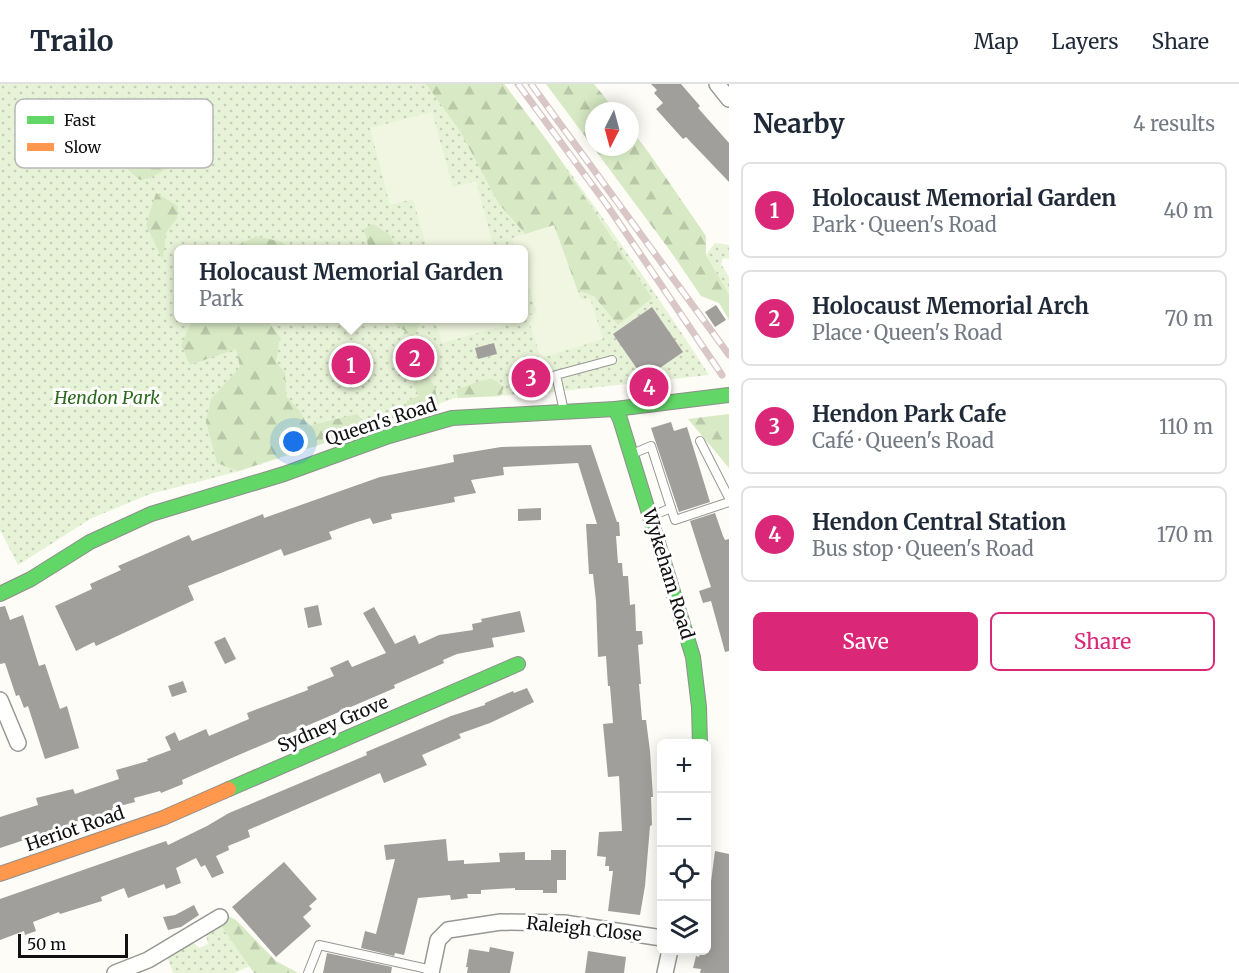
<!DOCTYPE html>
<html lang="en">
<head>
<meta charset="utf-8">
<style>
  body { margin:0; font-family:Merriweather,serif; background:#f2f2f3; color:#1f2937 }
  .controls { position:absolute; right:18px; bottom:18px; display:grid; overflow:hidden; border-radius:9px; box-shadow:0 3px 15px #0003 }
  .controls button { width:54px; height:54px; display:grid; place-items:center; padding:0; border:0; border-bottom:2px solid #e0e1e3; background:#fff; color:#1f2937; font:30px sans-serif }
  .compass { position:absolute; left:585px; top:18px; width:54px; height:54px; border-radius:50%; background:#fff; box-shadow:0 3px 15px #0003; rotate:186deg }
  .scale { position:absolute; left:18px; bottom:15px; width:110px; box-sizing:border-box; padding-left:6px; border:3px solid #111; border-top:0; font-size:16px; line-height:21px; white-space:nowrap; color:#111; -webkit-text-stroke:4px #fff; paint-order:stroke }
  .you { position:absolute; left:294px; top:358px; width:21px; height:21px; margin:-15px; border:4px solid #fff; border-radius:50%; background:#1a73e8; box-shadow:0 0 0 9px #1a73e833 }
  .badge { display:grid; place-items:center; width:39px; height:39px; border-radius:50%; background:#db2777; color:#fff; font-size:20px; font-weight:700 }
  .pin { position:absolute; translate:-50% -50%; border:3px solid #fff; box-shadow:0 2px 6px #0006 }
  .popup { position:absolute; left:174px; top:161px; width:354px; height:78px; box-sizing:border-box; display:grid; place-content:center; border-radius:9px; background:#fff; filter:drop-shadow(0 2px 4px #0005); font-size:20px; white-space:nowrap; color:#747a83 }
  .popup b { font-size:22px; color:#1f2937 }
  .popup::after { content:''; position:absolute; left:50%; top:100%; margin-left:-12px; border:12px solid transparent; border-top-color:#fff }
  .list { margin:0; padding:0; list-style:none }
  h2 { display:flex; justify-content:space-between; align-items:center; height:78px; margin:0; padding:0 24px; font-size:26px }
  h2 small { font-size:20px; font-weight:400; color:#747a83 }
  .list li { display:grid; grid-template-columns:39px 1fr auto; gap:18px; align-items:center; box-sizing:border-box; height:96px; margin:0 12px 12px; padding:0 12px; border:2px solid #e0e1e3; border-radius:9px }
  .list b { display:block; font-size:22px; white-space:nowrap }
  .list p { margin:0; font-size:20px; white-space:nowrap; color:#747a83 }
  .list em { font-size:20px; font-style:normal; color:#747a83 }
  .actions { display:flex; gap:12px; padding:18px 24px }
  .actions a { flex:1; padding:14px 0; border:2px solid #db2777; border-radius:9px; text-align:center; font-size:21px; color:#db2777 }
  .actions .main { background:#db2777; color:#fff }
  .icon { flex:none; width:33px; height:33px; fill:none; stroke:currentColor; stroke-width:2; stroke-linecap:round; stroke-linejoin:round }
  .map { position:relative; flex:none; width:729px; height:889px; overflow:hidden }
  header { display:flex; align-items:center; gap:36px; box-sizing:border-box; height:84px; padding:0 30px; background:#fff; border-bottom:2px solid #e0e1e3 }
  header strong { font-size:28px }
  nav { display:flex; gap:33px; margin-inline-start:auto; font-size:21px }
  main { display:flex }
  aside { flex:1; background:#fff }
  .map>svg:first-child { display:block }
</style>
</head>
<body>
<header>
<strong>Trailo</strong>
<nav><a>Map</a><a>Layers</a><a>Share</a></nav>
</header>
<main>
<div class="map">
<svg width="729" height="889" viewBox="0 0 729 889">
  <defs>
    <pattern id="green-dots" width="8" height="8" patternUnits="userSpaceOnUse" patternTransform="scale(1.5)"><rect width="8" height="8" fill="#e7f3d7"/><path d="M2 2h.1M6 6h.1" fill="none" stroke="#c5cfb8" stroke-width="1.8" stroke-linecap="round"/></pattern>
    <pattern id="forest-firs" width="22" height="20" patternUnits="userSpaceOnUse" patternTransform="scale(1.5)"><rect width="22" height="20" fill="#d8eac5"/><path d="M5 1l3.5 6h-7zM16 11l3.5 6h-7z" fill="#b8c8a8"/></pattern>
  </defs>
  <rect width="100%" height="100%" fill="#fdfcf7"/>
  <g fill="url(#green-dots)" fill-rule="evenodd">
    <path d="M0 0H504C576 94 645 192 709 291L535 310 455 314 377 342 240 387 150 410 92 434 18 481 0 446ZM178 166H524V234H178Z"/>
    <polygon points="715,159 729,161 729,175 723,174 721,180 729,193 729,210 706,171"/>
    <polygon points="218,838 250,882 235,889 173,889 167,872 192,857 199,864 208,860 205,846"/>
  </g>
  <g fill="url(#forest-firs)">
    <polygon points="426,0 504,0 549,59 652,214 618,241 594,212 574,205 499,120 460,47"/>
    <polygon points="546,0 594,0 616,27 594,27 594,63 630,63 630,44 649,69 706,152 706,171 729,210 729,236 719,219 701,212 671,168"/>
    <polygon points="130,13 158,26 173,35 174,60 167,85 150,94 140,96 129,87 115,56 115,16"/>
    <polygon points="156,109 178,122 177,134 166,149 163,176 146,141"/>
    <polygon points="373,140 390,151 396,165 369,165 364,145"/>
    <polygon points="256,152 282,158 289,165 231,165"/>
    <polygon points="193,235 266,235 280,253 276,278 285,289 286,312 300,327 308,342 357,330 368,341 367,345 238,387 217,379 206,337 211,315 240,283 236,265 190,281 181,261"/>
    <polygon points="390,235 420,235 420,240 413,254"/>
    <polygon points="425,286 435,304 439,321 427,328 408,333 403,330 407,317 419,312 413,301 418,292"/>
    <polygon points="493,295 504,303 500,312 458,314 456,306 480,297"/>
    <polygon points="729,330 729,384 688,335"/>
    <polygon points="219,827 236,836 276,877 298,889 254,889 214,832"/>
  </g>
  <g fill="#f0f6e1">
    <polygon points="432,28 453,103 476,97 494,165 427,165 413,115 390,121 370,44"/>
    <polygon points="554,141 581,216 590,214 603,255 541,274 527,232 537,229 524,188 524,166 516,165 512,154"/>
    <polygon points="435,235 513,235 514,239 442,259"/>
  </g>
  <g fill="#a19f9c">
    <polygon points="651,0 681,0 700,22 698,24 729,59 729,98 686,53 683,55 656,25 663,19 654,9 657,6"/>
    <polygon points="716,221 726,236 715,243 705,228"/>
    <polygon points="652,223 683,268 644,295 613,250"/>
    <polygon points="494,259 497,270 478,275 475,264"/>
    <polygon points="545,284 546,303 516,304 516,285"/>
    <polygon points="671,338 674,347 687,343 710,418 679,428 651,344"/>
    <polygon points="591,361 617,438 619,438 620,452 616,452 618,479 622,479 623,492 628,492 630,521 635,520 636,547 642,547 643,560 638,561 641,600 639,600 642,636 646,636 650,667 653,713 651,713 652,741 650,742 645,802 640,831 608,827 613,787 609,787 609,782 605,782 606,773 597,772 599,748 622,747 619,692 608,693 603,640 613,639 610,602 608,602 606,572 598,573 596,517 593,490 589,490 586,440 597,440 578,379 503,383 504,391 471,396 476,409 454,413 455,418 391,430 392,435 373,440 370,434 354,439 329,448 332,455 284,472 281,465 188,502 194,516 96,562 94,558 76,567 55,522 92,505 90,500 121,486 118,482 189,451 192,457 263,430 264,434 380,393 454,378 453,371 501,363"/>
    <polygon points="541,424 541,436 518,437 518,425"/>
    <polygon points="715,429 723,452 725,456 729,455 729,567 725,568 711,517 703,519 699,507 711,503 690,437"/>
    <polygon points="318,521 322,541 308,544 304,524"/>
    <polygon points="5,522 10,536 23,531 39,582 45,580 60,625 67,622 79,664 45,675 28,622 24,624 19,611 16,612 5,579 0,580 0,523"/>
    <polygon points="374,523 395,560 415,551 419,560 439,551 473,546 472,540 482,538 481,535 520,527 525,548 492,554 494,563 457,570 443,576 444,579 394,601 395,604 234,673 182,696 183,700 161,709 160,707 134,714 135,718 112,724 113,727 0,764 0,733 38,721 36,714 73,705 75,710 119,695 116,686 148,677 147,675 171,666 165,653 175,648 179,657 206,645 209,652 249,635 247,629 308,606 307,603 334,592 330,584 348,576 352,583 386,569 363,529"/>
    <polygon points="225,553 236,575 225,580 214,558"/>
    <polygon points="183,597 187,608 172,613 168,602"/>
    <polygon points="527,604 534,618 490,639 459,650 461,654 422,671 427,681 384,699 380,689 248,746 250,753 228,762 229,766 216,772 224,789 212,794 205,781 201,783 196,774 176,784 181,799 166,805 164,800 128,814 124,804 101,813 102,817 60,830 59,828 33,838 36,847 25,851 24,847 0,856 0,815 166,757 168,761 207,742 229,729 367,671 366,668 451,632 485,621 485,619 513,607 514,609"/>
    <polygon points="446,755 448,777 464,776 464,780 500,778 499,769 525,768 525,776 551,776 551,766 566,766 566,796 557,796 557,809 543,809 543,806 515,806 515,804 481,806 481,810 467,810 468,814 451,816 450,811 418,814 404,871 395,869 394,872 361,864 365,847 376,850 395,775 386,776 384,761"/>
    <polygon points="715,767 729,770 729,889 700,889 701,885 693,884 696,872 699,873 701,867 706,867 706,839 709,826 706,826 706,812 709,813"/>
    <polygon points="284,778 317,815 309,822 312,825 303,833 311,842 276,873 232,823"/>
    <polygon points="194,821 199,831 181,843 168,846 163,833 175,831"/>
    <polygon points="490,863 514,868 510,889 467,889 468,883 466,883 469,865 489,868"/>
    <polygon points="588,867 626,873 624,889 585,889"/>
    <polygon points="327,869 392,883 391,889 323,889"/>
  </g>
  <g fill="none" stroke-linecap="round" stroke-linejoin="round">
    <g stroke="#979795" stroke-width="10">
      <g id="lane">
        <polyline points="564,327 556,291 612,276"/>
        <polyline points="700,357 729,414"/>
        <polyline points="632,370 651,362 671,424"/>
        <polyline points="652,432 671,424 675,436 729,418"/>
        <polyline points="308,889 319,861 432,886"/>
      </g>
    </g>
    <g stroke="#979795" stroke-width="18">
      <g id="street">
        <polyline points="717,0 729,15"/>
        <polyline points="0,616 18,659"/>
        <polyline points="115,889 148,876 220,833"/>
        <polyline points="431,889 438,856 448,846 501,838 564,839 662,854"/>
        <polyline points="665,889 670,866"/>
      </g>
    </g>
    <g stroke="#8e8d8b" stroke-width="16">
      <g id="fast">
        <polyline points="615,325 620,335 693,573 699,623 700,660"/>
        <polyline points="0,510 31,495 90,458 151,430 284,390 389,352 452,334 615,325 729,311"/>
        <polyline points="229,705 518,580"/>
      </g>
    </g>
    <g stroke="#8e8d8b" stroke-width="16">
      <polyline id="slow" points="0,790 163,734 229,705"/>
    </g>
    <use href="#lane" stroke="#fffffe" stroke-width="8"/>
    <use href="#street" stroke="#fffffe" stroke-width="15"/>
    <use href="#fast" stroke="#63d668" stroke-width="14"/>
    <use href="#slow" stroke="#ff974d" stroke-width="14"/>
    <g stroke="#d9c6c7" stroke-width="7">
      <g id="rail">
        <polyline points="518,0 607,121 722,291"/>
        <polyline points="531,0 729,271"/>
      </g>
    </g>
    <use href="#rail" stroke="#fff" stroke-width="4.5" stroke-dasharray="14" stroke-linecap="butt"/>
  </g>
  <g text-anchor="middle" stroke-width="6" stroke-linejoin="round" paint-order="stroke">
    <g font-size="18" font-style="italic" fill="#2f6b1f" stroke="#fff">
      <text x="107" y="320">Hendon Park</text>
    </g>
    <g font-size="18" fill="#111" stroke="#fff">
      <text transform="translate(381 338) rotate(-18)" y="6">Queen's Road</text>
      <text transform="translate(668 490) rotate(73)" y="6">Wykeham Road</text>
      <text transform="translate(333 640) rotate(-23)" y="6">Sydney Grove</text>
      <text transform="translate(75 745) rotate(-19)" y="6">Heriot Road</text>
      <text transform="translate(584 845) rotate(6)" y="6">Raleigh Close</text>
    </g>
  </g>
  <rect x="15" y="15" width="198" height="69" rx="9" fill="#fff" stroke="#b8b8b8" stroke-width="1.5"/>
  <rect x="27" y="32" width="27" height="8" fill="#63d668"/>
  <rect x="27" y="59" width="27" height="8" fill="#ff974d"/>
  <g font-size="16" fill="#111">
    <text x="64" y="42">Fast</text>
    <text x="64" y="69">Slow</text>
  </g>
</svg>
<div class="controls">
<button>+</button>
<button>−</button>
<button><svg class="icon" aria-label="locate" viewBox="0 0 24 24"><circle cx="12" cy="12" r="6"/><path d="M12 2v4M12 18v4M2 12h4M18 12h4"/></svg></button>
<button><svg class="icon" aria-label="layers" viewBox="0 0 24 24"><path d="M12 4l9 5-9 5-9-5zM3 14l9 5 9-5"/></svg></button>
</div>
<svg class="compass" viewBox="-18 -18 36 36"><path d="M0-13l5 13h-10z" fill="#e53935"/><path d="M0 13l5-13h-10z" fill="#747a83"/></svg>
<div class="scale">50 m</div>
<div class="you"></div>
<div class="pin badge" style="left:351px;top:281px">1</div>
<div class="popup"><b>Holocaust Memorial Garden</b>Park</div>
<div class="pin badge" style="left:415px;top:274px">2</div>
<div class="pin badge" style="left:531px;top:294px">3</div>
<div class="pin badge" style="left:649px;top:303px">4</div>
</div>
<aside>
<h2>Nearby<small>4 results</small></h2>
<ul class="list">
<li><span class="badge">1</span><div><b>Holocaust Memorial Garden</b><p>Park · Queen's Road</p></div><em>40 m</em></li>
<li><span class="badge">2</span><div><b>Holocaust Memorial Arch</b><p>Place · Queen's Road</p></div><em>70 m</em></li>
<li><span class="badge">3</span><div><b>Hendon Park Cafe</b><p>Café · Queen's Road</p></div><em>110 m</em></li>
<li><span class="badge">4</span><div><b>Hendon Central Station</b><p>Bus stop · Queen's Road</p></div><em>170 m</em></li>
</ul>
<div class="actions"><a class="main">Save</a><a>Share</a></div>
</aside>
</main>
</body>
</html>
